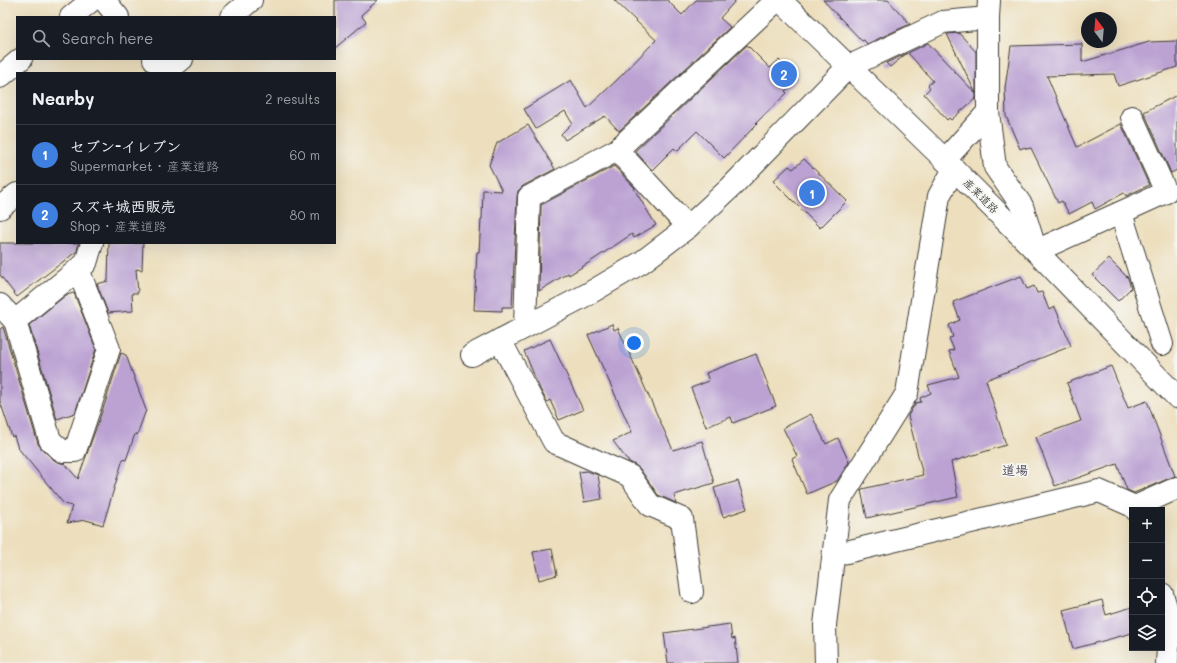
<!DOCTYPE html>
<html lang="en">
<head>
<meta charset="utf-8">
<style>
  body { margin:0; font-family:Mali,"Klee One",sans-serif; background:#242831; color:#f1f3f6 }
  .controls { position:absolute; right:12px; bottom:12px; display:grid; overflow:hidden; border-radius:0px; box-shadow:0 4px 16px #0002 }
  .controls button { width:36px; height:36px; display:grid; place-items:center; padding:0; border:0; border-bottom:1px solid #363941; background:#171b24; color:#f1f3f6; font:20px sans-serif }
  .compass { position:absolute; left:1081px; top:12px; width:36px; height:36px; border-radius:50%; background:#171b24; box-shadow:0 4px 16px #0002; rotate:344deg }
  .you { position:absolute; left:634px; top:343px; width:14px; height:14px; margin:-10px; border:3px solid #fff; border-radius:50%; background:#1a73e8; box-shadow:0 0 0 6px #1a73e833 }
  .badge { display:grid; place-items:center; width:26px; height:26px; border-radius:50%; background:#0b8043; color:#fff; font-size:13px; font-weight:700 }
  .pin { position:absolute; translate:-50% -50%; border:2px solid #fff; box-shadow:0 1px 4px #0006 }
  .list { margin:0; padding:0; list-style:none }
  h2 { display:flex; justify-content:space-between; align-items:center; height:52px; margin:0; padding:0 16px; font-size:17px }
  h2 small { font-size:13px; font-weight:400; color:#9ea1a6 }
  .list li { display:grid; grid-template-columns:26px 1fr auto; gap:12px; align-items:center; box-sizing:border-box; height:60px; padding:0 16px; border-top:1px solid #363941 }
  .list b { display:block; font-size:15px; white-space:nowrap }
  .list p { margin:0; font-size:13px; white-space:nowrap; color:#9ea1a6 }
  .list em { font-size:13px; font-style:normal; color:#9ea1a6 }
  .icon { flex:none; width:22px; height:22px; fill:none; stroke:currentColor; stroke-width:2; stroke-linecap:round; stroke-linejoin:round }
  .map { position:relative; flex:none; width:1177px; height:663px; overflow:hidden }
  .search { position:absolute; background:#171b24; box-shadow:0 4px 16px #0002; left:16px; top:16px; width:320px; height:44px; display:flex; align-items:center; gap:10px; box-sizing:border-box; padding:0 14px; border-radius:0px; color:#9ea1a6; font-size:15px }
  .panel { position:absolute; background:#171b24; box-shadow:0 4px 16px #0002; left:16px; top:72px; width:320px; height:172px; border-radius:0px }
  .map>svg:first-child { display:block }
</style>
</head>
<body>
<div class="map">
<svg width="1177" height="663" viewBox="0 0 1177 663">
  <rect width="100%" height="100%" fill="#f6f6f2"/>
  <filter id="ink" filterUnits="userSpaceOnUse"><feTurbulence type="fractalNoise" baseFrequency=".025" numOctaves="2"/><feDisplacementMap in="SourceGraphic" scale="8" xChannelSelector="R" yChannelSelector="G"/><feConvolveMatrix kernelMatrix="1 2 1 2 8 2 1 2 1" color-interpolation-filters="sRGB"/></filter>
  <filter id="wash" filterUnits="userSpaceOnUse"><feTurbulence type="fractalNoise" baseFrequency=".012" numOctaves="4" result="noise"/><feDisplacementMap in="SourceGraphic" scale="16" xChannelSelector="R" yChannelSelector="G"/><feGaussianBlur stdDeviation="0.9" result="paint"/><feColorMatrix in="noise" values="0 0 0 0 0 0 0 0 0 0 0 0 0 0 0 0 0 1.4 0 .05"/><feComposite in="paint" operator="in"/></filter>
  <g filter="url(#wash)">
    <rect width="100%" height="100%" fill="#eddfbd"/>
    <g id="blocks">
      <g fill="#bba2d3">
        <polygon points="335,0 378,0 361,15 366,22 335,48"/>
        <polygon points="614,0 667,0 682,15 696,0 736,0 720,18 730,27 619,131 605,116 565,140 561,134 572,123 565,111 536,129 524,109 571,80 587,108 618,79 656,40"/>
        <polygon points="823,0 888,0 910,24 867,44 864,40 862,41"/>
        <polygon points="959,33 976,52 976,94 947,34"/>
        <polygon points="1177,41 1177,67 1118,86 1114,74 1047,76 1077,147 1121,124 1149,185 1126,196 1124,193 1095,209 1092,202 1069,214 1062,201 1058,203 1031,148 1026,149 1025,147 1020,149 1006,116 1005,88 1011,46 1082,44 1082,62 1149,42"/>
        <polygon points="928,43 976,94 976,98 951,120 949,118 947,120 924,94 930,88 928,85 933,81 908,53"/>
        <polygon points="747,45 770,68 779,60 798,79 785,91 787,93 756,123 757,124 724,158 697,131 677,151 674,148 652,170 635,151"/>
        <polygon points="907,53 890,67 886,63"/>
        <polygon points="1177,95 1177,170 1171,173 1144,112"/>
        <polygon points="528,125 555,169 523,186 518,191 517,197 512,307 502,307 502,311 474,310 477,252 479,252 481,219 482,219 483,190 502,191 489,165 497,143"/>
        <polygon points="804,159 847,201 820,228 773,181 789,166 793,169"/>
        <polygon points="614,166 635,188 634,189 656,225 634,238 632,234 590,262 569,275 568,273 539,291 541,205"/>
        <polygon points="0,243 79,243 77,251 17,297 0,275"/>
        <polygon points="109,243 143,243 142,270 136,269 138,293 132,293 133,311 108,313 97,284 108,281"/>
        <polygon points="1109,259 1128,278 1131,288 1118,301 1092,275"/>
        <polygon points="1021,276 1027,289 1034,286 1037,293 1042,292 1049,310 1055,307 1071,346 986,380 1006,445 951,462 958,497 867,518 861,490 862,489 923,475 908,416 913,407 914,407 915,403 921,402 920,398 931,393 928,385 959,377 949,351 954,350 949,338 953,337 949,325 960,320 953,302"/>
        <polygon points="74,293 96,349 75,413 57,419 29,325 66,295"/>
        <polygon points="612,324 614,330 618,328 673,450 702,441 714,483 674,495 676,503 658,495 640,469 635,465 628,461 613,441 632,432 588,335"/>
        <polygon points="3,327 38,444 42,449 54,460 61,463 65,464 78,479 105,403 121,353 126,355 146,410 137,435 135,434 126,460 123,459 103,525 86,520 67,523 72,506 64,504 18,448 14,436 12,437 0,401 0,329"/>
        <polygon points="550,339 583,410 559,420 550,400 547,402 540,389 524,351"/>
        <polygon points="756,354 776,406 733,423 731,417 706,427 691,388 709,381 706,373"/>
        <polygon points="1111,366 1128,408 1147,401 1175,476 1134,493 1127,490 1117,464 1055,486 1036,437 1081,421 1067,383"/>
        <polygon points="811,414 826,444 838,438 849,462 837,481 807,494 792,459 797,456 783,428"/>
        <polygon points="587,471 598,475 602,499 584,502 579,472"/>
        <polygon points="738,481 747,509 723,517 714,488"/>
        <polygon points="552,549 557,575 539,580 533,552"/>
        <polygon points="1102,600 1106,615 1132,607 1132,633 1073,649 1063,610"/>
        <polygon points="730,624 732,639 735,638 738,663 668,663 664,633"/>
      </g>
    </g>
  </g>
  <g filter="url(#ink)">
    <use href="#blocks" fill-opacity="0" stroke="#3b3934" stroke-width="1"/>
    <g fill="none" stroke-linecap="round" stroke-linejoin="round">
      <g stroke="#3b3934" stroke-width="24">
        <g id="minor">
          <polyline points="104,0 118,17"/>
          <polyline points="780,0 945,160 1036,251 1177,397"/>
          <polyline points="989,0 988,18 988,112 995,167 1022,206 1036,251 1166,192 1132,117"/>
          <polyline points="71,17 92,0"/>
          <polyline points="231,17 251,0"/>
          <polyline points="154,59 165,73"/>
          <polyline points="165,73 182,59"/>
          <polyline points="0,77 21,59"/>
          <polyline points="617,150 777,0"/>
          <polyline points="945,160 988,112"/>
          <polyline points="0,208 17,194"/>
          <polyline points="1121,213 1162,344"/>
          <polyline points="0,305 15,321 50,440 62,451 75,451 109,349 78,269"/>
          <polyline points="15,321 86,263 92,243"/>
          <polyline points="525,327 529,197 617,150 688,227"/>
          <polyline points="500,340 554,442 630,476 650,505 682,519 692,592"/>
          <polyline points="472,355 588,294 642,262 688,227 731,187 848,67 943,22 988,18"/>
          <polyline points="1135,507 1177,488"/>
          <polyline points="834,555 1099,491 1135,507 1136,510"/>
          <polyline points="1162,594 1170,620 1167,663"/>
          <polyline points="826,663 825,625 840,500 907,393 939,196 954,169"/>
        </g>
      </g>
      <use href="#minor" stroke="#fff" stroke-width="22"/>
    </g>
  </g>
  <g text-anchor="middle" stroke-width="3.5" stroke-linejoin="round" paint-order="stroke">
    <g font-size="11" fill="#1c1c1c" stroke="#f6f6f2">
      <text transform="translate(981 196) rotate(45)" y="4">産業道路</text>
    </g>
    <g font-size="13" font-weight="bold" fill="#544b5c" stroke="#f6f6f2">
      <text x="1015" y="475">道場</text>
    </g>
  </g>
</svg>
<div class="controls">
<button>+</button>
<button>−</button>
<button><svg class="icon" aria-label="locate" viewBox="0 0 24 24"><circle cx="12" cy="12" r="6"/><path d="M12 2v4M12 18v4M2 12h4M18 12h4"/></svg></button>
<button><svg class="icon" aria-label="layers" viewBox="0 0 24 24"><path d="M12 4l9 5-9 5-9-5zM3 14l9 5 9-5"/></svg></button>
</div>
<svg class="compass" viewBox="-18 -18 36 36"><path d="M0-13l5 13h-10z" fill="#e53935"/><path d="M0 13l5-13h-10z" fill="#9ea1a6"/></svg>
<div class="you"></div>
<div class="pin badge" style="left:812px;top:193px;background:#3f7fe0">1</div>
<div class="pin badge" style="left:784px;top:74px;background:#3f7fe0">2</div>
<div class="search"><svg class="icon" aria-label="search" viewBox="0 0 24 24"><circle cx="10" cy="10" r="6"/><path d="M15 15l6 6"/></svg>Search here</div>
<section class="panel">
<h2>Nearby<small>2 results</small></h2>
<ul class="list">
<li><span class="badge" style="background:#3f7fe0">1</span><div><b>セブン-イレブン</b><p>Supermarket · 産業道路</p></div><em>60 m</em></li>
<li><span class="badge" style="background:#3f7fe0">2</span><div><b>スズキ城西販売</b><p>Shop · 産業道路</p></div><em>80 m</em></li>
</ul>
</section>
</div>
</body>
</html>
